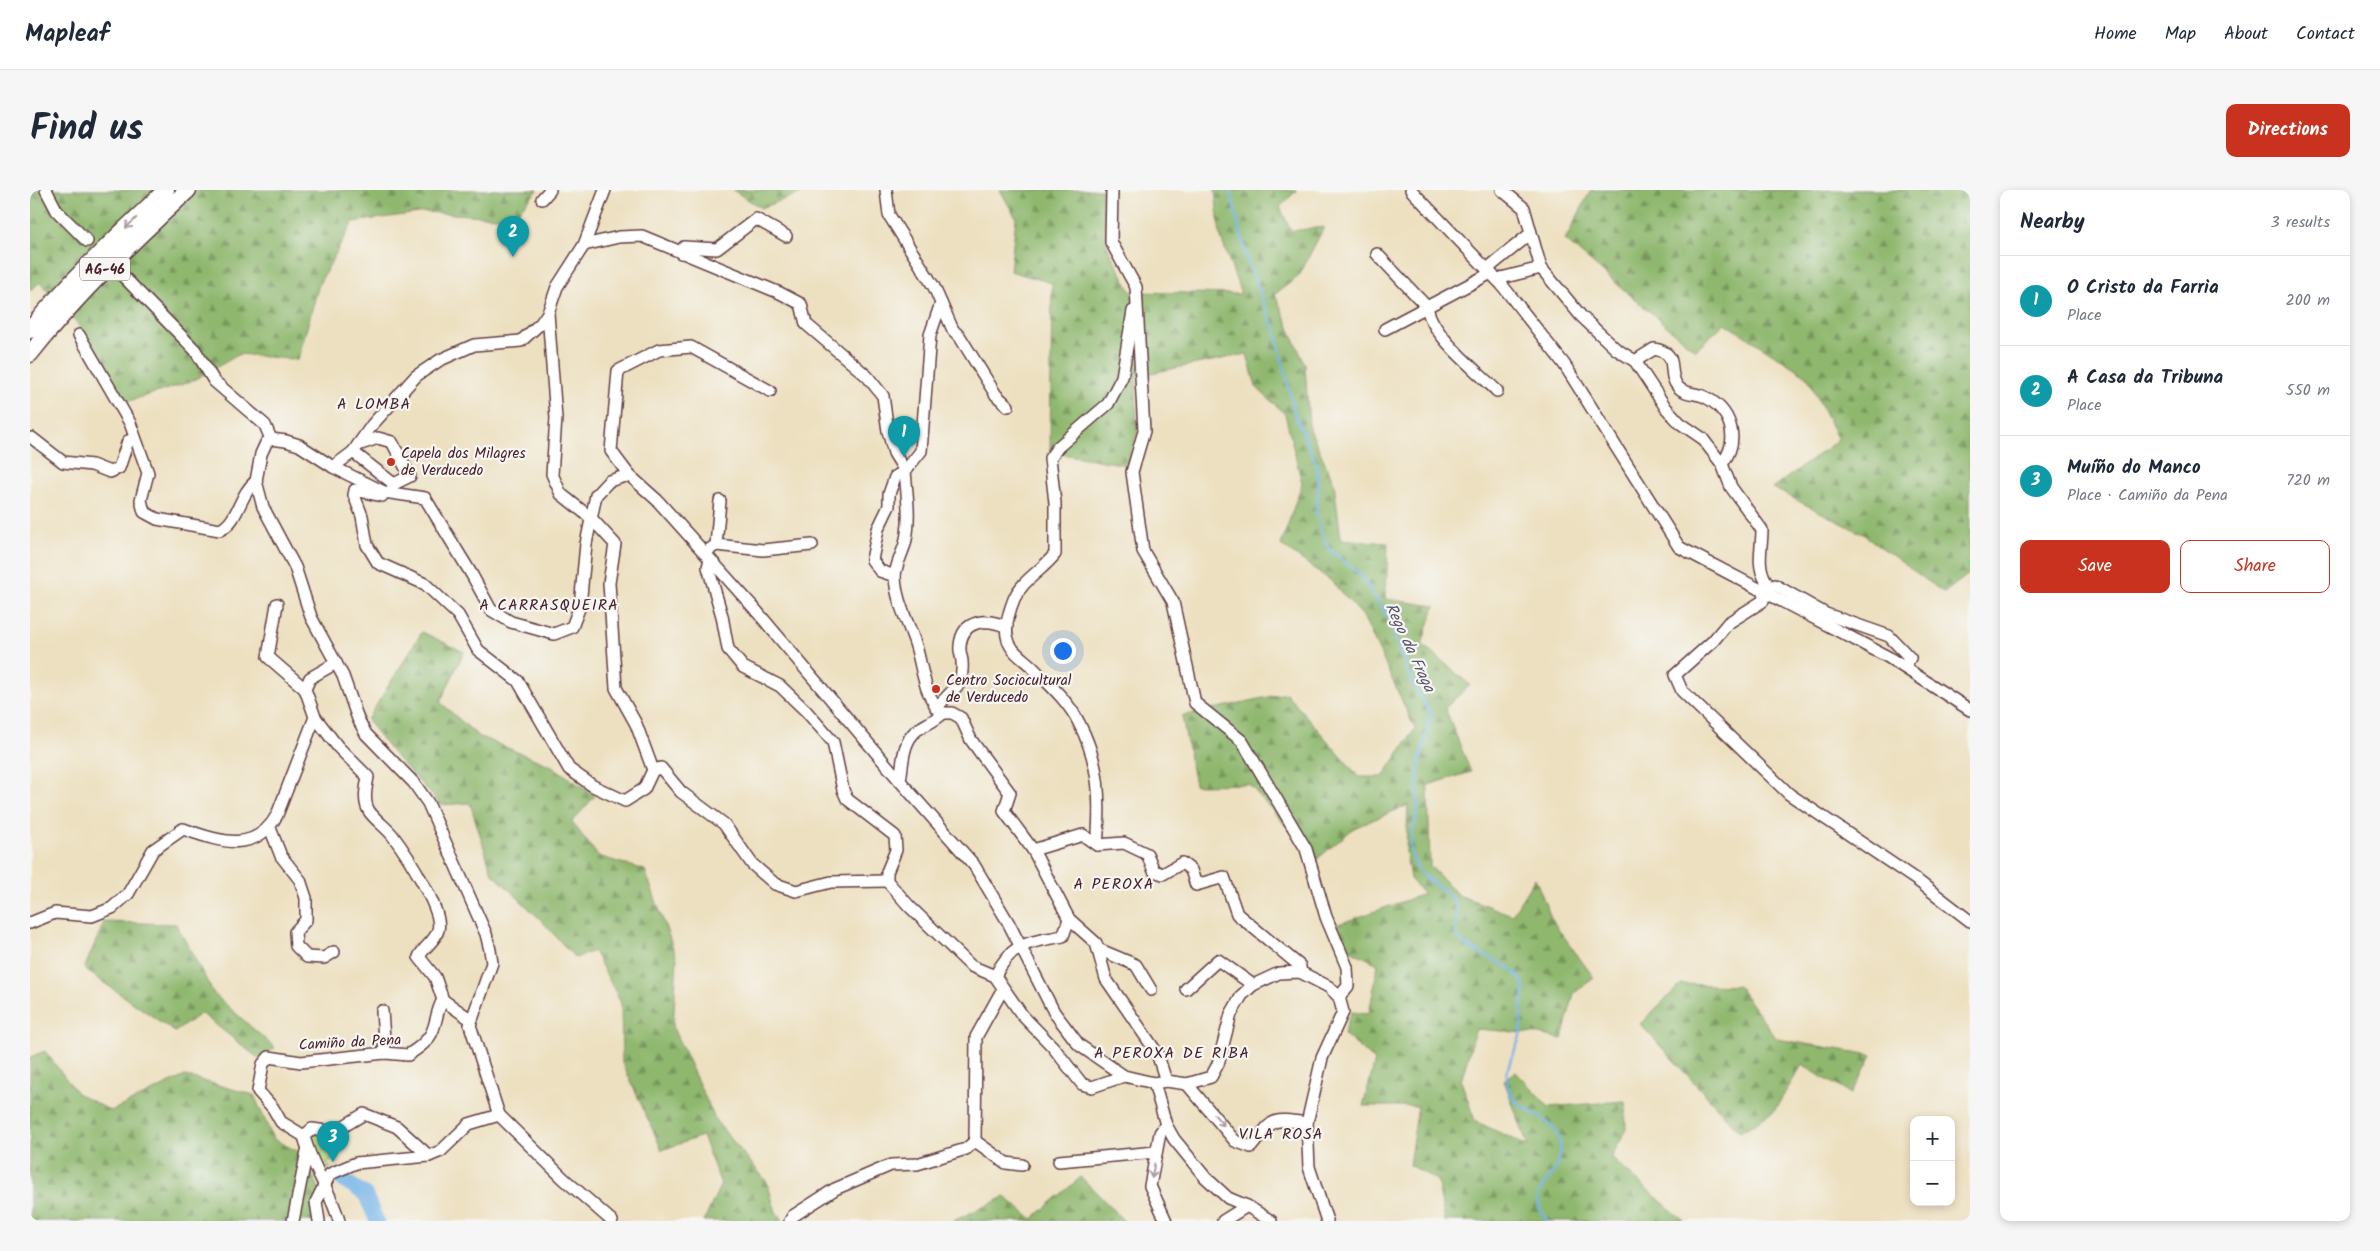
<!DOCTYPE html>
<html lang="en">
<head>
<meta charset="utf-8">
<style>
  body { margin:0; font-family:Kalam,sans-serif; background:#f6f6f7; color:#1f2937 }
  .controls { position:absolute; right:15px; bottom:15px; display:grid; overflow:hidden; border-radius:10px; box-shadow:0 2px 8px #0003 }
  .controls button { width:45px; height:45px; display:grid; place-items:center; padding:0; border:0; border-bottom:1px solid #e0e1e3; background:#fff; color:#1f2937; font:25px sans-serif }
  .you { position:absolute; left:1032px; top:460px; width:18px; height:18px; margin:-12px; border:4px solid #fff; border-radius:50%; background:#1a73e8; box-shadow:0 0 0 8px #1a73e833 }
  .badge { display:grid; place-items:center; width:32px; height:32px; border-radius:50%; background:#c8321e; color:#fff; font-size:16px; font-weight:700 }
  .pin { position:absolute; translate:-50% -41px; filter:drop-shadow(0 1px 2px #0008) }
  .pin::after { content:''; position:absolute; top:26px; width:18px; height:15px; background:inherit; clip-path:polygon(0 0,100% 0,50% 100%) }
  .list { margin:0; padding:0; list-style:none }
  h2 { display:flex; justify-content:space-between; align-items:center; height:65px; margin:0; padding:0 20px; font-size:21px }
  h2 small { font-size:16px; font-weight:400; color:#747a83 }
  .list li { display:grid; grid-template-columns:32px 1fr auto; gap:15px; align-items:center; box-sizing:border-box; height:90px; padding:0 20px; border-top:1px solid #e0e1e3 }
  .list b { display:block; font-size:19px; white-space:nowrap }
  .list p { margin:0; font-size:16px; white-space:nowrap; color:#747a83 }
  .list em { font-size:16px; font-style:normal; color:#747a83 }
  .actions { display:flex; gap:10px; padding:15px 20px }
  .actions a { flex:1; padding:11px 0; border:1px solid #c8321e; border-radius:10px; text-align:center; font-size:18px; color:#c8321e }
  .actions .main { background:#c8321e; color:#fff }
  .map { position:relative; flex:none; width:1940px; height:1031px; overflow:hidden; border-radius:10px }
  header { display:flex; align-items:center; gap:30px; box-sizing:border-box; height:70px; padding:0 25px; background:#fff; border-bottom:1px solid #e0e1e3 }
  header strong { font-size:24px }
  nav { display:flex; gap:28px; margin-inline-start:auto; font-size:18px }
  .intro { display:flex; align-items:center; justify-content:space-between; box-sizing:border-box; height:120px; padding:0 30px }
  h1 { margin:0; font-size:35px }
  .button { padding:12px 22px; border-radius:10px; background:#c8321e; color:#fff; font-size:18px; font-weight:700 }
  main { display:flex; gap:30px; padding:0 30px }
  aside { flex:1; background:#fff; border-radius:10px; box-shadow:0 2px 8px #0003 }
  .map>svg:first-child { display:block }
</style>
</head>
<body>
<header>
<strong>Mapleaf</strong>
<nav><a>Home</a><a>Map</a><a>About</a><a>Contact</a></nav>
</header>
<div class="intro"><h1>Find us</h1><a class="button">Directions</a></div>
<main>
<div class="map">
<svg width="1940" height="1031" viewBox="0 0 1940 1031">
  <defs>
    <pattern id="forest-firs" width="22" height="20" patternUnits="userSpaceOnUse" patternTransform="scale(1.25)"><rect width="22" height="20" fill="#8fb86e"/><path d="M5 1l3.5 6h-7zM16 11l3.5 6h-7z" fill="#77955b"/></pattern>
    <pattern id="park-crowns" width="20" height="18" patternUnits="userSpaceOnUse" patternTransform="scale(1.25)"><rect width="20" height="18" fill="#b4d77f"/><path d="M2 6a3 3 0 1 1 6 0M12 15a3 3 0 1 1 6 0" fill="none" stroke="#9cb86e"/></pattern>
  </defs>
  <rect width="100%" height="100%" fill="#f6f6f2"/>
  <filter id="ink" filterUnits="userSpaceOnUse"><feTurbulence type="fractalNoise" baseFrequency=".02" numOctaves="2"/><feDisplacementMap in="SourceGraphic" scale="10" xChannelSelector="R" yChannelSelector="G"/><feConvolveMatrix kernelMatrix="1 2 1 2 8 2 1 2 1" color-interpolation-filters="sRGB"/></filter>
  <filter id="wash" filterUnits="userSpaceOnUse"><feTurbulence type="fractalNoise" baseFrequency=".0096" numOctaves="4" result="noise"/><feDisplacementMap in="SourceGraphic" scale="20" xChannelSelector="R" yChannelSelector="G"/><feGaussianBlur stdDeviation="1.12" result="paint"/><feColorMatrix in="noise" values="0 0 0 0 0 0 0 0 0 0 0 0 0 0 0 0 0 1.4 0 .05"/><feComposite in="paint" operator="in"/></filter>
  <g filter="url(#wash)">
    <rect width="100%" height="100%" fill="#ede0c0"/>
    <g fill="url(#forest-firs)" stroke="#6c6c4c">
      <polygon points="0,0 508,0 482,28 396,22 323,32 289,94 268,170 210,164 160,192 96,212 46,132 10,92 0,101"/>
      <polygon points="703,0 779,0 731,18"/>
      <polygon points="970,0 1076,0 1076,54 1101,102 1211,104 1190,45 1185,0 1267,0 1250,17 1261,41 1294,37 1269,86 1245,104 1275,175 1279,237 1304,293 1311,349 1358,353 1356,409 1405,416 1392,454 1440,495 1415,518 1441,582 1398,595 1400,676 1428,705 1482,725 1505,688 1522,730 1564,788 1544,803 1532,849 1508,844 1446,839 1431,891 1445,931 1498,956 1474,890 1486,882 1519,917 1595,911 1596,940 1581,968 1654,1031 1415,1031 1407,990 1379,975 1388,916 1333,916 1345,871 1314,844 1321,822 1339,824 1348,774 1312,756 1306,735 1394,704 1380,689 1376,662 1378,615 1324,638 1286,670 1219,594 1165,595 1152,526 1256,503 1329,587 1353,587 1385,539 1333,426 1300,390 1251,355 1272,293 1255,224 1226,197 1217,164 1106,186 1107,243 1097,275 1020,262 1022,93 980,81 986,28"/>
      <polygon points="1561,0 1940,0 1940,383 1914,403 1833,344 1743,298 1808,250 1777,186 1695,133 1665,160 1535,50"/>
      <polygon points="392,442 434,462 410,512 448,546 522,576 565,606 542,632 568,666 615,680 647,769 643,838 686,931 737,992 746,1022 754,1031 674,1031 691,994 672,946 632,960 592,872 591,813 564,761 545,768 511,730 462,683 440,613 411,615 361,561 337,530"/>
      <polygon points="74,732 146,734 184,804 245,858 228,868 171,823 145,842 54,779"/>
      <polygon points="1651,794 1708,796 1747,849 1842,865 1821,904 1772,875 1744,921 1710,942 1610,834"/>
      <polygon points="15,861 47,903 81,921 155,886 224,905 243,949 271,963 288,996 288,1031 0,1031 0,867"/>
      <polygon points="1051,987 1094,1031 923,1031 975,1007 1002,1029"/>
    </g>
    <polygon fill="url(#park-crowns)" stroke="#7f7b55" points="282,943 296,944 304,967 297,973 301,978 290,981 278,954"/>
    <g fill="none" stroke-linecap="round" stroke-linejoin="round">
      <path stroke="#74b4e8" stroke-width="2.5" d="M1200 0 1217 70 1246 143 1265 225 1287 275 1288 300 1286 320 1292 345 1300 360 1330 384 1359 429 1371 465 1383 494 1401 524C1396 546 1388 571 1387 594 1387 601 1388 607 1388 613 1386 636 1374 653 1386 676 1395 694 1419 697 1426 716 1430 728 1419 740 1431 751 1447 767 1486 771 1494 797 1496 805 1492 812 1491 819 1490 827 1492 834 1491 842 1488 861 1471 877 1479 900 1488 927 1535 924 1530 964 1527 994 1492 997 1517 1031"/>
      <polyline stroke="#74b4e8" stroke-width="15" points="307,986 335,1004 347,1031"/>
    </g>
  </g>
  <g filter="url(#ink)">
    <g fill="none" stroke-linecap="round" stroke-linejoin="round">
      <g stroke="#623c41" stroke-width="14">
        <g id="minor">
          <polyline points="16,0 27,21 57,51"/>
          <polyline points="575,0 554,55 527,97 518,123 526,228 522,284 531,304 561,328 585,354 579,393 586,498 606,534 623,580"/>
          <path d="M856 0 859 25 904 97 911 113 900 145 891 261 875 281C877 305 881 330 875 354 872 364 865 377 865 387 866 411 878 432 885 453 893 477 893 507 913 523H922L931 528 941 550 980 603 974 621 1003 660 1039 729 1066 753 1076 789 1127 863 1136 891"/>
          <polyline points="1082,0 1081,52 1106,97 1114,241 1102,282 1113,361 1143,412 1165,513 1212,551 1276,659 1296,727 1317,777 1318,796 1309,807"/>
          <polyline points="1381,0 1472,95 1534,174 1649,357 1858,467 1940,520"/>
          <polyline points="1472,0 1494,18 1511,78"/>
          <polyline points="512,9 520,0"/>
          <polyline points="554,55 589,47 612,46 750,103 771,114 776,134 837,186 853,206 858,241 864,263 875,281 865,287 859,304 859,316 848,339 842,370 850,381 865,386"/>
          <polyline points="651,63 654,57 687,59 726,29 756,46"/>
          <path d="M1347 64 1397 117C1402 146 1446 180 1467 201"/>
          <polyline points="1457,79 1500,44"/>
          <polyline points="89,82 165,160 184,191 235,235 241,249"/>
          <polyline points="1467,89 1511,78 1551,126 1586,159 1605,171 1636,218 1650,233 1672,248 1692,274"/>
          <polyline points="911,113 923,140 930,147 966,205 978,216"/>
          <polyline points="1355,139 1461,83"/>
          <path d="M49 145 100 233 118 283 111 310 114 322 127 329 190 340C209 331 209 304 226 291"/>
          <path d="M1605 171 1624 159C1652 164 1635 182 1648 197 1654 204 1665 203 1673 206 1701 219 1711 249 1692 274L1701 297 1732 340C1732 358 1726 375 1736 391L1733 411 1698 433 1683 451 1645 485 1652 501 1759 604 1888 691 1940 731"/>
          <polyline points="2,248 33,272 62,275 80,282 89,278 98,251 105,249"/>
          <polyline points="323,262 364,294 380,286 362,252 348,248 328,255"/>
          <polyline points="303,277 323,262 342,235 386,186 410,170 444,155 491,151 511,133 518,123"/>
          <polyline points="599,285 581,261 588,181 629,160 661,157 740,201"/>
          <polyline points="352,306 325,300 324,305 332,326 337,355 348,373 395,394 428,425 448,460 488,491 539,579 563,596 595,611 614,599 623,580 631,578 651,602 694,634 722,674 745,694 766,701 801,692 857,691"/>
          <polyline points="686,355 733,360 782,355"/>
          <polyline points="680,359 686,355 690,311"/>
          <polyline points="680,369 678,377 692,426 698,459 713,477 750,496 776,521 803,552 813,600 817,609 865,646 866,660 857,682 857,691 879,716 941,776 965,786 992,825 1023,857 1052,894 1062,897 1094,886"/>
          <polyline points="1735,402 1745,395 1796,424 1859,446 1880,468 1874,477"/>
          <polyline points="247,414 238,467 275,499"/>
          <path d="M906 518 931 492C931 486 933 479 932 472 932 467 929 462 930 456 932 429 957 428 977 437"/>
          <path d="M285 527 308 557 338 587C336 598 333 611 339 621 345 630 356 637 363 646 375 662 414 721 408 740 405 752 394 756 389 767L405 787 413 810 440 829"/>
          <path d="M870 591C873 574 872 552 887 540 896 534 905 531 913 523"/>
          <polyline points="240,638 251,666 270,690 276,708 276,730 265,742 266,756 277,767 294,768 304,762"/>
          <path d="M1067 655C1071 611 1070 573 1049 533 1039 512 1019 494 1003 478 992 467 980 462 977 446 975 435 980 419 984 409 992 390 1013 380 1025 364V313L1020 268 1028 257 1078 214 1092 187 1103 121"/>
          <polyline points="1003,660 1053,645 1067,655 1094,653 1117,664 1124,681 1133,684 1152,673 1161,680 1166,695 1194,687 1207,724 1270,776 1270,782"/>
          <path d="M0 733 25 723 62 726 82 718 98 704 123 660 153 639C189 651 225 665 247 625L285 527 275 499 280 488 306 473"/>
          <polyline points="1068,759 1106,775 1121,800"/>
          <path d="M965 786C983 751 998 753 1033 746L1039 729"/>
          <polyline points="1156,799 1188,770 1223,795"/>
          <polyline points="352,821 355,863"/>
          <polyline points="1124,893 1136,935 1144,949 1175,987 1198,1008 1217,1016 1241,1031"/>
          <path d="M1157 894 1205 951 1221 957C1245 928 1239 928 1277 933"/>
          <polyline points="469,925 534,989 582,1031"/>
          <path d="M274 946 251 932 243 918 228 901 233 874 239 867 271 872 355 863 378 865C387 859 396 853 401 844 407 833 406 821 413 810"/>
          <polyline points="945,951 976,973 992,975"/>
          <polyline points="1029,971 1126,962"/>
          <polyline points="263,1031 277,961"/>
          <polyline points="289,1031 286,1012 300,984 326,973 399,966 411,961 439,934 469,925 440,835 462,773 460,760 456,744 398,613 384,593 336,544 328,529 313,486 281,427 265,377 233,317 226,291 231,264 236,253 241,249 256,251 269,255 303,277 354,302 395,308 442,385 461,420 481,432 524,444 542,437 550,416 556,354 566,305 579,291 599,285 627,310 724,418 870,591 944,675 978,732 1024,822 1049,855 1094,886 1124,893 1136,891 1157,894 1181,887 1188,874 1201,824 1212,805 1223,795 1249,783 1270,782 1299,797 1309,807 1313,822 1292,868 1277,933 1279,977 1297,1031"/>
          <path d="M309 1031C301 1001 281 976 274 946L282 939 304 942 334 924 367 937 399 966"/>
          <polyline points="760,1031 763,1026 805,999 861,975 887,974 936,959 945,951 946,847 970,804 974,800"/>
          <polyline points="1136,1031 1120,996 1130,943 1136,935"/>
          <polyline points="1193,1031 1217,1016"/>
        </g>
      </g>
      <g stroke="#623c41" stroke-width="19">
        <g id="highway">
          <path d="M0 140C41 89 89 45 136 0"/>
          <path d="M0 164C47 104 102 52 158 0"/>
        </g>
      </g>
      <use href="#minor" stroke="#fff" stroke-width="11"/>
      <use href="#highway" stroke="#fff" stroke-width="16"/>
    </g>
    <defs><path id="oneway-shaft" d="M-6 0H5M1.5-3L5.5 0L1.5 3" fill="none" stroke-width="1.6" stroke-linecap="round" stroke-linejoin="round" transform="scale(1.25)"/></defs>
    <g stroke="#ae9aa0">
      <use href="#oneway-shaft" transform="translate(101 33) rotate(137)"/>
      <use href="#oneway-shaft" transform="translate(1189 930) rotate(49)"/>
      <use href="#oneway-shaft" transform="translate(1123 981) rotate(100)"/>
    </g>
  </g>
  <g fill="#c8321e" stroke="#f6f6f2" stroke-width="2">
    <circle cx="361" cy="272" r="5"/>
    <circle cx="906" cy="499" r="5"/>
  </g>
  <g text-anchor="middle" stroke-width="4.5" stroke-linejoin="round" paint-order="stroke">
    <rect fill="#f6f6f2" stroke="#7e6067" stroke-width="1" x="50" y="67.5" width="50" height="23" rx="4"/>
    <g font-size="14" font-weight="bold" fill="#4a1f2b">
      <text x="75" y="84">AG-46</text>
    </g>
    <g font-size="15" fill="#4a1f2b" stroke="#f6f6f2" text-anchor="start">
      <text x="371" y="268">Capela dos Milagres<tspan x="371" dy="17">de Verducedo</tspan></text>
      <text x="916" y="495">Centro Sociocultural<tspan x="916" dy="17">de Verducedo</tspan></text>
    </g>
    <g font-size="15" fill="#4a1f2b" stroke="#f6f6f2">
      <text transform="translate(320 852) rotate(-3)" y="5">Camiño da Pena</text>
    </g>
    <g font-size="16" letter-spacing="1" fill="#4a1f2b" stroke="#f6f6f2">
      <text x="344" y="219">A LOMBA</text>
      <text x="519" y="420">A CARRASQUEIRA</text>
      <text x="1084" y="699">A PEROXA</text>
      <text x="1142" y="868">A PEROXA DE RIBA</text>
      <text x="1251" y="949">VILA ROSA</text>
    </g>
    <g font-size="16" font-style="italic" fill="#59536d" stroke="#f6f6f2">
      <text transform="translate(1381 457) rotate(65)" y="6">Rego da Fraga</text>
    </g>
  </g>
</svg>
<div class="controls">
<button>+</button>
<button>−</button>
</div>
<div class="you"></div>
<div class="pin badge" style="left:874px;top:267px;background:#0f9aa8">1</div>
<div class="pin badge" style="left:483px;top:67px;background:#0f9aa8">2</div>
<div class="pin badge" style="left:303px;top:972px;background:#0f9aa8">3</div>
</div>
<aside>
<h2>Nearby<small>3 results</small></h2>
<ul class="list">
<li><span class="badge" style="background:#0f9aa8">1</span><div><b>O Cristo da Farria</b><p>Place</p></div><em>200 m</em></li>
<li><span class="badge" style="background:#0f9aa8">2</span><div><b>A Casa da Tribuna</b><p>Place</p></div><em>550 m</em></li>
<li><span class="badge" style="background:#0f9aa8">3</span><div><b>Muíño do Manco</b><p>Place · Camiño da Pena</p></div><em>720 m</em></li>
</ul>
<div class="actions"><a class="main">Save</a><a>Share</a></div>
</aside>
</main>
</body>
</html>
